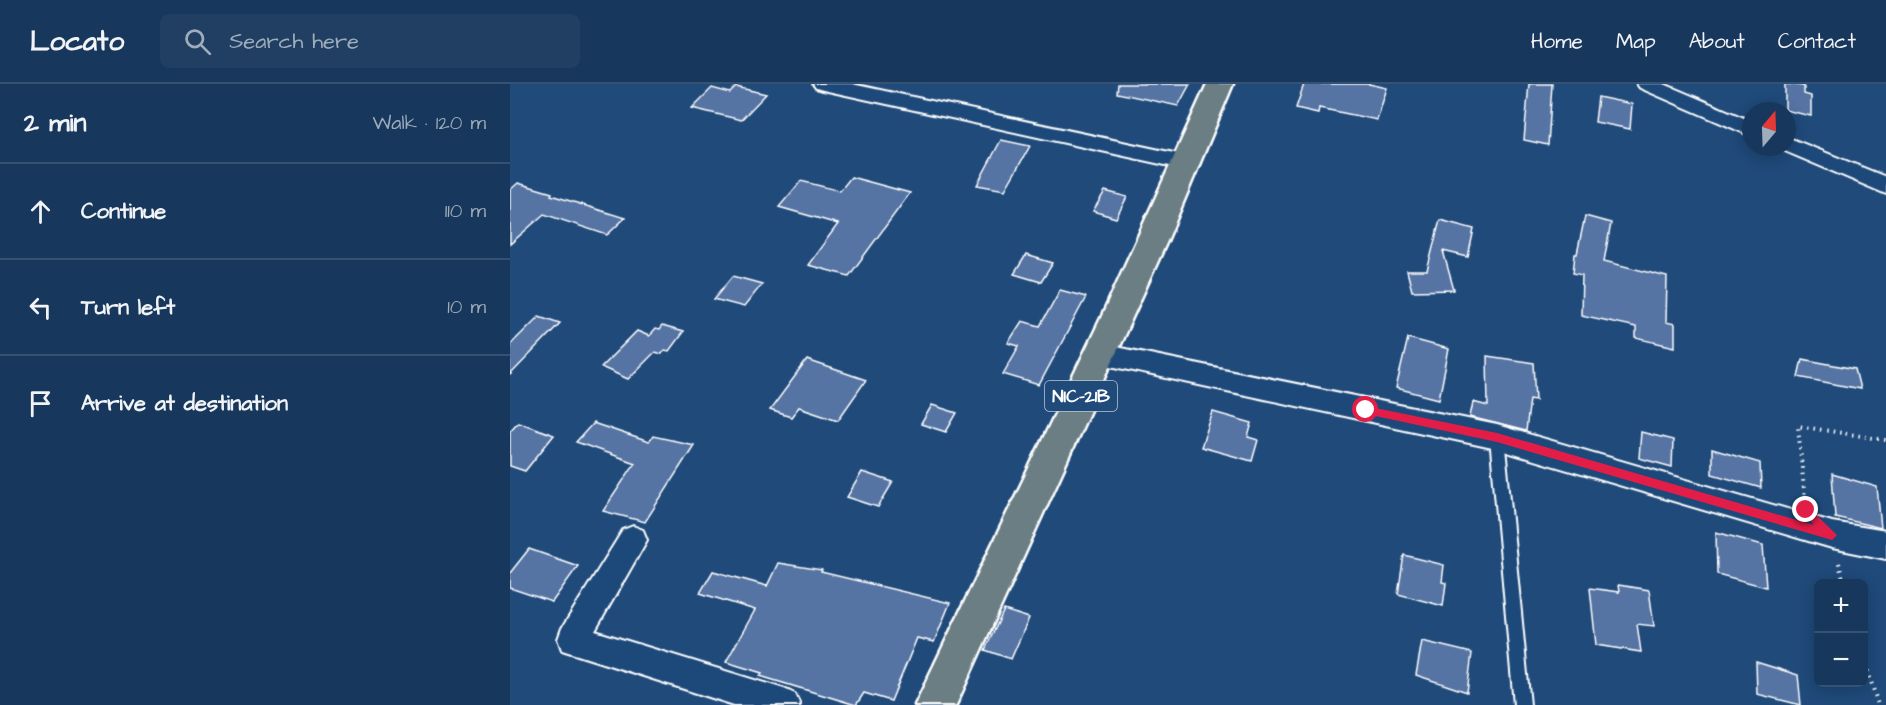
<!DOCTYPE html>
<html lang="en">
<head>
<meta charset="utf-8">
<style>
  body { margin:0; font-family:"Architects Daughter",sans-serif; background:#203f62; color:#f1f3f6 }
  .controls { position:absolute; right:18px; bottom:18px; display:grid; overflow:hidden; border-radius:9px; box-shadow:0 3px 15px #0003 }
  .controls button { width:54px; height:54px; display:grid; place-items:center; padding:0; border:0; border-bottom:2px solid #365272; background:#17385c; color:#f1f3f6; font:30px sans-serif }
  .compass { position:absolute; left:1232px; top:18px; width:54px; height:54px; border-radius:50%; background:#17385c; box-shadow:0 3px 15px #0003; rotate:19deg }
  .stop { position:absolute; width:18px; height:18px; margin:-14px; border:4px solid #e11d48; border-radius:50%; background:#fff }
  .stop.end { background:#e11d48; border-color:#fff; box-shadow:0 2px 6px #0008 }
  .list { margin:0; padding:0; list-style:none }
  h2 { display:flex; justify-content:space-between; align-items:center; height:78px; margin:0; padding:0 24px; font-size:26px }
  h2 small { font-size:20px; font-weight:400; color:#9eacbb }
  .list li { display:grid; grid-template-columns:39px 1fr auto; gap:18px; align-items:center; box-sizing:border-box; height:96px; padding:0 24px; border-top:2px solid #365272 }
  .list b { display:block; font-size:22px; white-space:nowrap }
  .list em { font-size:20px; font-style:normal; color:#9eacbb }
  .icon { flex:none; width:33px; height:33px; fill:none; stroke:currentColor; stroke-width:2; stroke-linecap:round; stroke-linejoin:round }
  .map { position:relative; flex:none; width:1376px; height:621px; overflow:hidden }
  header { display:flex; align-items:center; gap:36px; box-sizing:border-box; height:84px; padding:0 30px; background:#17385c; border-bottom:2px solid #365272 }
  header strong { font-size:28px }
  nav { display:flex; gap:33px; margin-inline-start:auto; font-size:21px }
  .search { width:420px; height:54px; background:#203f62; display:flex; align-items:center; gap:15px; box-sizing:border-box; padding:0 21px; border-radius:9px; color:#9eacbb; font-size:22px }
  main { display:flex }
  aside { flex:1; background:#17385c }
  .map>svg:first-child { display:block }
</style>
</head>
<body>
<header>
<strong>Locato</strong>
<div class="search"><svg class="icon" aria-label="search" viewBox="0 0 24 24"><circle cx="10" cy="10" r="6"/><path d="M15 15l6 6"/></svg>Search here</div>
<nav><a>Home</a><a>Map</a><a>About</a><a>Contact</a></nav>
</header>
<main>
<aside>
<h2>2 min<small>Walk · 120 m</small></h2>
<ul class="list">
<li><svg class="icon" aria-label="ahead" viewBox="0 0 24 24"><path d="M12 20V5M6 11l6-6 6 6"/></svg><div><b>Continue</b></div><em>110 m</em></li>
<li><svg class="icon" aria-label="left" viewBox="0 0 24 24"><path d="M17 20v-9H6M10 6l-5 5 5 5"/></svg><div><b>Turn left</b></div><em>10 m</em></li>
<li><svg class="icon" aria-label="arrive" viewBox="0 0 24 24"><path d="M6 21V4h12l-3 4 3 4H6"/></svg><div><b>Arrive at destination</b></div></li>
</ul>
</aside>
<div class="map">
<svg width="1376" height="621" viewBox="0 0 1376 621">
  <rect width="100%" height="100%" fill="#1f4a7a"/>
  <filter id="ink" filterUnits="userSpaceOnUse"><feTurbulence type="fractalNoise" baseFrequency=".0167" numOctaves="2"/><feDisplacementMap in="SourceGraphic" scale="12" xChannelSelector="R" yChannelSelector="G"/><feConvolveMatrix kernelMatrix="1 2 1 2 8 2 1 2 1" color-interpolation-filters="sRGB"/></filter>
  <g filter="url(#ink)">
    <g fill="#5473a3" stroke="#fff" stroke-width="1.5">
      <polygon points="608,0 680,0 668,22 607,9"/>
      <polygon points="794,0 859,0 877,4 867,36 809,24 808,29 786,24"/>
      <polygon points="1019,0 1042,0 1038,61 1014,56"/>
      <polygon points="1275,0 1294,2 1294,10 1301,12 1301,32 1275,26"/>
      <polygon points="226,3 256,10 231,36 182,24 202,4 220,9"/>
      <polygon points="1088,13 1122,20 1120,45 1085,38"/>
      <polygon points="491,56 520,62 495,106 467,101"/>
      <polygon points="341,93 400,109 339,192 298,181 328,140 269,123 291,97 330,107"/>
      <polygon points="8,99 42,109 41,111 115,134 97,151 34,130 0,160 0,106"/>
      <polygon points="595,107 617,113 606,134 583,127"/>
      <polygon points="1075,132 1101,139 1094,177 1157,193 1156,238 1165,240 1165,263 1126,254 1126,243 1071,231 1072,191 1063,189 1065,170 1067,170"/>
      <polygon points="930,136 964,145 958,173 933,167 944,206 902,207 897,187 917,187"/>
      <polygon points="516,171 543,179 531,198 504,190"/>
      <polygon points="223,192 252,200 234,223 204,215"/>
      <polygon points="550,206 576,213 529,301 493,290 509,262 498,259 512,237 530,242"/>
      <polygon points="29,232 50,239 0,291 0,261"/>
      <polygon points="152,242 173,248 159,267 155,266 152,270 145,268 118,295 91,283 127,247 139,252 145,245 149,246"/>
      <polygon points="898,254 939,265 929,315 886,304"/>
      <polygon points="977,272 1024,279 1026,316 1020,315 1016,347 960,333 963,318 978,322"/>
      <polygon points="1292,275 1345,285 1350,305 1288,293"/>
      <polygon points="297,276 356,296 328,336 289,323 281,333 260,326"/>
      <polygon points="422,321 447,329 436,348 411,340"/>
      <polygon points="703,328 742,339 738,353 748,356 742,377 691,363"/>
      <polygon points="8,338 44,351 15,387 0,382 0,347"/>
      <polygon points="83,339 139,358 143,352 184,361 135,438 93,427 125,379 66,358"/>
      <polygon points="1131,348 1163,356 1162,383 1129,374"/>
      <polygon points="1202,365 1250,379 1251,404 1202,390"/>
      <polygon points="352,388 383,398 368,423 337,413"/>
      <polygon points="1322,390 1367,403 1371,444 1325,433"/>
      <polygon points="1206,448 1253,461 1256,503 1207,490"/>
      <polygon points="19,465 68,482 42,518 0,504 0,489"/>
      <polygon points="894,471 934,481 932,498 936,499 933,522 888,510"/>
      <polygon points="268,479 312,486 311,488 440,519 424,558 407,554 381,617 354,609 346,621 250,592 252,589 216,578 245,526 190,509 203,487 257,502"/>
      <polygon points="1108,501 1139,506 1144,542 1127,540 1131,568 1086,561 1080,504 1109,508"/>
      <polygon points="494,526 519,534 501,575 475,566"/>
      <polygon points="912,557 962,569 957,608 906,591"/>
      <polygon points="1246,578 1288,591 1291,621 1247,610"/>
    </g>
    <g fill="none" stroke-linecap="round" stroke-linejoin="round">
      <g stroke="#fff" stroke-width="4">
        <polygon id="lane" points="987,347 992,349 994,353 1020,621 1004,621 980,353 982,349"/>
      </g>
      <g stroke="#fff" stroke-width="4">
        <g id="street">
          <polygon points="303,0 342,0 678,72 685,74 688,79 685,84 678,86 313,6 306,4"/>
          <polygon points="1127,0 1154,0 1241,37 1241,52 1130,4"/>
          <polygon points="1277,53 1376,93 1376,110 1270,65 1269,63 1277,63"/>
          <polygon points="591,260 987,341 1322,438 1376,447 1376,475 1322,464 987,365 591,280 582,277 579,270 582,263"/>
          <polygon points="123,442 133,446 137,456 85,547 274,605 285,610 290,621 224,621 52,566 48,555 52,544 113,446"/>
        </g>
      </g>
      <g stroke="#fff" stroke-width="5">
        <polygon id="highway" points="697,0 723,0 657,157 446,621 405,621 591,234"/>
      </g>
      <g stroke="#fff" stroke-width="4" stroke-dasharray="1.5 5" stroke-linecap="butt">
        <polyline points="1295,417 1288,342 1376,356"/>
        <polyline points="1329,479 1334,500"/>
        <polyline points="1354,574 1368,621"/>
      </g>
      <use href="#lane" fill="#1f4a7a" fill-rule="evenodd"/>
      <use href="#street" fill="#1f4a7a" fill-rule="evenodd"/>
      <use href="#highway" fill="#6b7e84" fill-rule="evenodd"/>
    </g>
  </g>
  <polygon fill="#e11d48" points="856,322 987,349 1304,441 1291,426 1296,421 1327,451 1322,456 987,358 856,330 851,326"/>
  <g text-anchor="middle" stroke-width="4.5" stroke-linejoin="round" paint-order="stroke">
    <rect fill="#1f4a7a" stroke="#bcc9d7" stroke-width="1.5" x="535" y="297" width="72" height="30" rx="4.5"/>
    <g font-size="18" font-weight="bold" fill="#fff">
      <text x="571" y="318">NIC-21B</text>
    </g>
  </g>
</svg>
<div class="controls">
<button>+</button>
<button>−</button>
</div>
<svg class="compass" viewBox="-18 -18 36 36"><path d="M0-13l5 13h-10z" fill="#e53935"/><path d="M0 13l5-13h-10z" fill="#9eacbb"/></svg>
<div class="stop" style="left:856px;top:326px"></div>
<div class="stop end" style="left:1296px;top:426px"></div>
</div>
</main>
</body>
</html>
